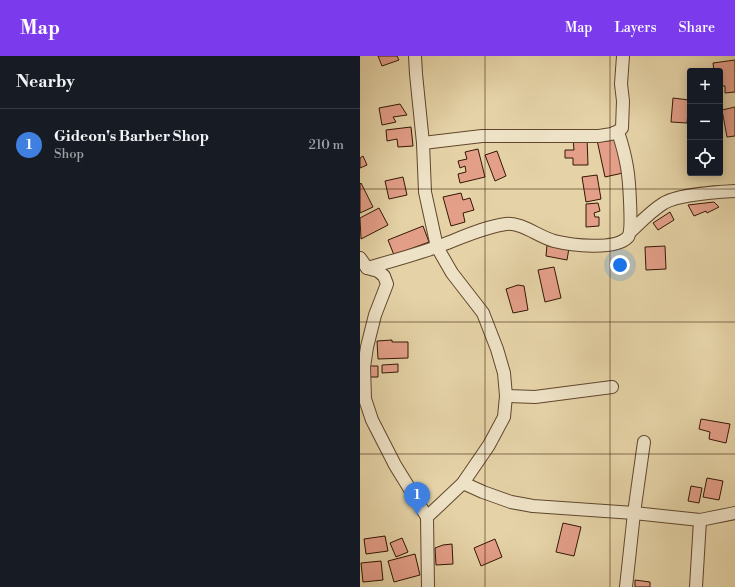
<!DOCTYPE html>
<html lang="en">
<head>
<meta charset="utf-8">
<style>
  body { margin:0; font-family:"Libre Bodoni",serif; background:#242831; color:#f1f3f6 }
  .controls { position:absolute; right:12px; top:12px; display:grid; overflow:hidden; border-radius:4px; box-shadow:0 2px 10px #0003 }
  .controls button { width:36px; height:36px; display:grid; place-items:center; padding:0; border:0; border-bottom:1px solid #363941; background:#171b24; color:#f1f3f6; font:20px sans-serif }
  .you { position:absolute; left:260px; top:209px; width:14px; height:14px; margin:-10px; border:3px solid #fff; border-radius:50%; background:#1a73e8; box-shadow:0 0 0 6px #1a73e833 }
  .badge { display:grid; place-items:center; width:26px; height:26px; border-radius:50%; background:#7c3aed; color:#fff; font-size:13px; font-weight:700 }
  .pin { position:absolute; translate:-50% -33px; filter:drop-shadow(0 1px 2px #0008) }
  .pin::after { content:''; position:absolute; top:21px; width:14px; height:12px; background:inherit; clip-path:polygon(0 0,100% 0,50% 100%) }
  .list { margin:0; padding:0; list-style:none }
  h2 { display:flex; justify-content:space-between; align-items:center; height:52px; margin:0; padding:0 16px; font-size:17px }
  h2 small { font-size:13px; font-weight:400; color:#9ea1a6 }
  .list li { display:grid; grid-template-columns:26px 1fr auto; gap:12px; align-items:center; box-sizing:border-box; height:72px; padding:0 16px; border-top:1px solid #363941 }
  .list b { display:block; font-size:15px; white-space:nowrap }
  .list p { margin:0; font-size:13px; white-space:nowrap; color:#9ea1a6 }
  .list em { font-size:13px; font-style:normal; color:#9ea1a6 }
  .icon { flex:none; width:22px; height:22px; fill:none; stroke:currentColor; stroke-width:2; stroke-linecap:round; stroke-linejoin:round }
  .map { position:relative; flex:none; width:375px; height:531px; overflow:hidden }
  header { display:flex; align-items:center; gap:24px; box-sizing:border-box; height:56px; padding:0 20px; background:#7c3aed; color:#fff }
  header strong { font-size:19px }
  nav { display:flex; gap:22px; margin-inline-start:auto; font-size:14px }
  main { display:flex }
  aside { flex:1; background:#171b24 }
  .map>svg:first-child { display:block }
</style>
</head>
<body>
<header>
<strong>Map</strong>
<nav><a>Map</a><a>Layers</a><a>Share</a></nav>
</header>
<main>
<aside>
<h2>Nearby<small></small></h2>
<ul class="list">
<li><span class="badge" style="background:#3f7fe0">1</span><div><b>Gideon's Barber Shop</b><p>Shop</p></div><em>210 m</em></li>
</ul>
</aside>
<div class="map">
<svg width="375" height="531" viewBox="0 0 375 531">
  <rect width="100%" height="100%" fill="#e5d3a7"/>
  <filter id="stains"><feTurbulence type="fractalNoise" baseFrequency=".005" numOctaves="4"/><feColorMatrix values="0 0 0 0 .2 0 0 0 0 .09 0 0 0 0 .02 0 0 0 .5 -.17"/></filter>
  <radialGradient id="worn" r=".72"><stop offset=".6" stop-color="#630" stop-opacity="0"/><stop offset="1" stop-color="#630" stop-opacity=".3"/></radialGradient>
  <g fill="#e49f89" stroke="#331704">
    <polygon points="18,0 37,0 39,4 22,10"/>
    <polygon points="375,4 375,36 365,37 365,30 360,30 360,15 354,15 353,7"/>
    <polygon points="313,42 329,44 327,67 311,66"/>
    <polygon points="40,48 47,59 33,61 36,66 22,69 19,52"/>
    <polygon points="375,51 375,80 367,81 362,54"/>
    <polygon points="51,71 53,90 38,91 37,83 27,85 26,74"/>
    <polygon points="255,80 263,117 245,121 237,84"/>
    <polygon points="227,82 228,109 213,109 213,102 205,102 205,94 214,94 213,83"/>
    <polygon points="118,93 125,121 100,127 98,118 106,116 105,110 100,112 98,105 107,103 105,96"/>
    <polygon points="137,95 146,120 135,125 125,99"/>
    <polygon points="3,100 7,109 0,112 0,102"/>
    <polygon points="237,119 241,143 226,146 222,121"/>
    <polygon points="43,121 47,139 29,143 25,125"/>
    <polygon points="1,127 13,151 0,157 0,128"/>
    <polygon points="101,137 103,144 110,142 114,154 103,157 105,166 91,170 83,141"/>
    <polygon points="354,146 359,151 347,157 346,155 334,160 328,149"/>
    <polygon points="238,147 240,155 234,157 235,161 239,161 239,170 226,171 226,148"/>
    <polygon points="19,152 28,169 1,183 0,162"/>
    <polygon points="310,156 314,164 298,174 293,167"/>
    <polygon points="63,170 69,186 34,199 28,184"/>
    <polygon points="187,189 209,192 207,204 186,200"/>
    <polygon points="305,190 306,213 286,214 285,191"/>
    <polygon points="194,211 201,242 185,246 178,214"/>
    <polygon points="158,229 164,230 168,254 153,257 146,233"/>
    <polygon points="32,284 32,286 48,286 48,302 18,303 17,285"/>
    <polygon points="38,308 38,316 22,317 22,309"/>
    <polygon points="10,310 18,310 18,321 9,321"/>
    <polygon points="341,363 370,368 366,387 349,383 350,376 339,373"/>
    <polygon points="347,422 363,425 359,444 343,441"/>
    <polygon points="331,430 342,432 339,447 328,445"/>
    <polygon points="203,467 221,471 214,500 196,496"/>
    <polygon points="25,480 28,495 6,498 4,483"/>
    <polygon points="42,482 48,496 36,501 30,487"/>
    <polygon points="135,483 142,501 121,510 114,492"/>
    <polygon points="92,488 93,508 76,509 75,492 83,489"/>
    <polygon points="55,498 60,519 34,526 28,505"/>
    <polygon points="21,505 23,524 3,526 1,507"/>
    <polygon points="275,524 290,526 290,531 275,531"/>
  </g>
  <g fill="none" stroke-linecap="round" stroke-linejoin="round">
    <g stroke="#60462d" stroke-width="14">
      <g id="minor">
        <polyline points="55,0 56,18 63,87 65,136 77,191 92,217 123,257 137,293 144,317 146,340 144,361 129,389 103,427 67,461 68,531"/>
        <path d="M63 87 122 80H237C246 79 255 79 262 72L263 45 261 28 263 0"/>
        <path d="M270 176C281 166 291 155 304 147 320 138 356 136 375 135"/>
        <polyline points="0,202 7,212 18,215 24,220 27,228 15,259 7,291 4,311 5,343 12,364 35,409 67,461"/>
        <path d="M7 212C32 205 58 198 82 189 103 181 124 171 146 168 161 166 179 181 194 185 210 189 255 195 268 181 273 174 269 122 267 111 265 99 262 88 258 76"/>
        <polyline points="146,340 175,341 252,331"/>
        <polyline points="103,427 123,436 151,446 173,450 274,457 340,464 375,457"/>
        <polyline points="266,531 274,457 284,386"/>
        <polyline points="336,531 340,464"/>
      </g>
    </g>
    <use href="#minor" stroke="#eee2c6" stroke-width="12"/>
  </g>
  <path fill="none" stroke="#331704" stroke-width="1" stroke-opacity="0.55" d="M125 0V531M250 0V531M0 133H375M0 266H375M0 398H375"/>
  <rect width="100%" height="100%" filter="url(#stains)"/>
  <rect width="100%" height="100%" fill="url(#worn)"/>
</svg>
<div class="controls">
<button>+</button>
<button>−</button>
<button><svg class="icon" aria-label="locate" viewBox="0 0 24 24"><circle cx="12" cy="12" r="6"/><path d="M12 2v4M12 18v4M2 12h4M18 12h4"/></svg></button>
</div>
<div class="you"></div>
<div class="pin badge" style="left:57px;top:459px;background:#3f7fe0">1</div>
</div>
</main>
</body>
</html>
